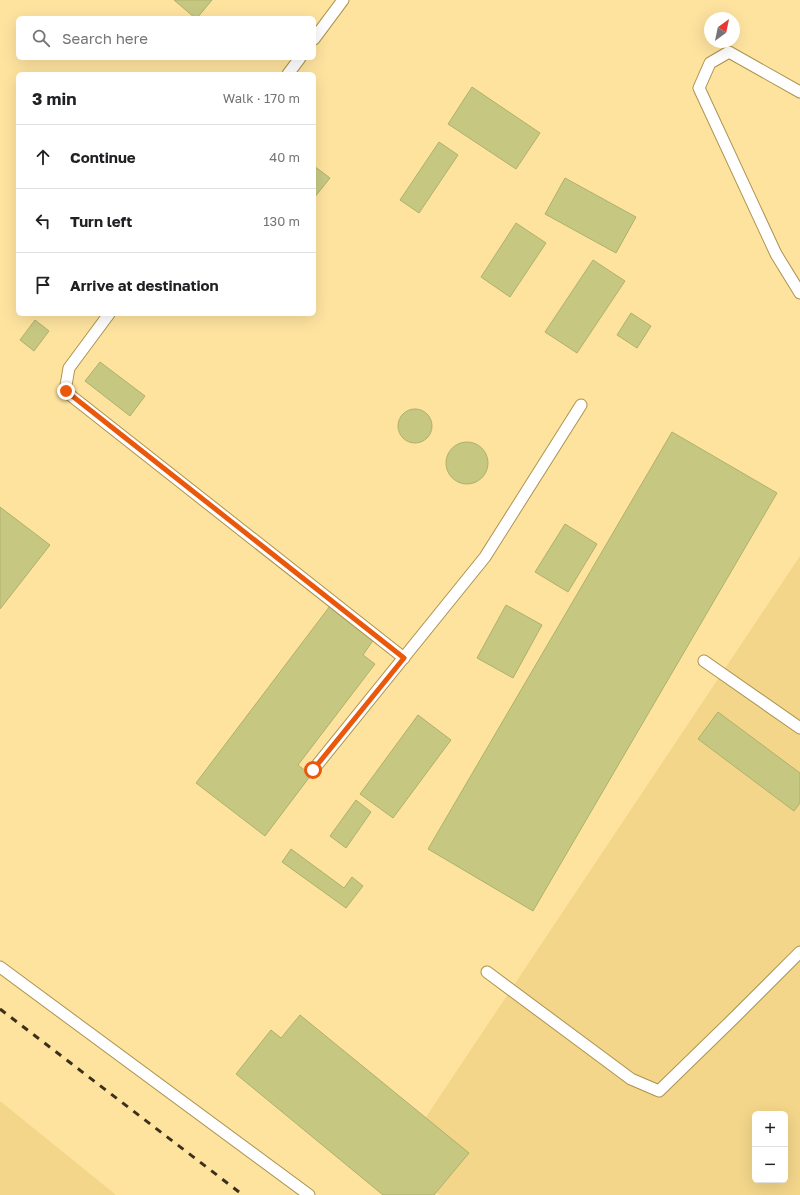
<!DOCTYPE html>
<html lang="en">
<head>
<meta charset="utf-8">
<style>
  body { margin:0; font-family:"Golos Text",sans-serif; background:#f2f2f2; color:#202124 }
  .controls { position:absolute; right:12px; bottom:12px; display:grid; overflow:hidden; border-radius:6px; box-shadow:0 4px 16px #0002 }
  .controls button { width:36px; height:36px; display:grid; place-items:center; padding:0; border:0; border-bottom:1px solid #e0e0e0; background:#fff; color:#202124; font:20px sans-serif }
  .compass { position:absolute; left:704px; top:12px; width:36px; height:36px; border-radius:50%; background:#fff; box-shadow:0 4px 16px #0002; rotate:33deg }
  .stop { position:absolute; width:12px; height:12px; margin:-9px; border:3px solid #ea580c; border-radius:50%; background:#fff }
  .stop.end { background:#ea580c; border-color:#fff; box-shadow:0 1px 4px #0008 }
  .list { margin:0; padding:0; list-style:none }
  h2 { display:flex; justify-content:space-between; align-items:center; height:52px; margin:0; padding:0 16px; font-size:17px }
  h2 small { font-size:13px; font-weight:400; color:#757577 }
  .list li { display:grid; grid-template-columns:26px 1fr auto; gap:12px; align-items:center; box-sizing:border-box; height:64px; padding:0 16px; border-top:1px solid #e0e0e0 }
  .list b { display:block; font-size:15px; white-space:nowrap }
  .list em { font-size:13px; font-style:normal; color:#757577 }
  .icon { flex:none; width:22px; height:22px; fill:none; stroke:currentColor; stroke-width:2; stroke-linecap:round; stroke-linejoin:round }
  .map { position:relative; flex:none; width:800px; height:1195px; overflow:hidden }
  .search { position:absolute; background:#fff; box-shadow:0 4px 16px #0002; left:16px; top:16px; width:300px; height:44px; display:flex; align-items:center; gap:10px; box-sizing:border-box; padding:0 14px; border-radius:6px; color:#757577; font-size:15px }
  .panel { position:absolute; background:#fff; box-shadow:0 4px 16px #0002; left:16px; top:72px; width:300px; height:244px; border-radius:6px }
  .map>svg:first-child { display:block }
</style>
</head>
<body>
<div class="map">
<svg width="800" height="1195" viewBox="0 0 800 1195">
  <rect width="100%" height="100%" fill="#fee39f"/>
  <g fill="#f3d68a" fill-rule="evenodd">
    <path d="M800 556V1195H440L394 1165ZM755 1114H785V1180H755Z"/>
    <polygon points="0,1101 116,1195 0,1195"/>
  </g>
  <g fill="#c6c882" stroke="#afb06b">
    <polygon points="174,0 212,0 197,18 195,18"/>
    <polygon points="472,87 540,133 516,169 448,124"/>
    <polygon points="439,142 458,155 419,213 400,200"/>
    <polygon points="314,166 330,178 314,198"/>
    <polygon points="565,178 636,217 616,253 545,214"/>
    <polygon points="516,223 546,243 510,297 481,277"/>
    <polygon points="593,260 625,281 577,353 545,332"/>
    <polygon points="631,313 651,326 637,348 617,335"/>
    <polygon points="35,320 49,331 34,351 20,340"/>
    <polygon points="100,362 145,396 130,416 85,381"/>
    <circle cx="415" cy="426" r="17"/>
    <polygon points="672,432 777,493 533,911 428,849"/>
    <circle cx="467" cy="463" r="21"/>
    <polygon points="0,507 50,545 0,609"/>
    <polygon points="565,524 597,544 568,592 535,572"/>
    <polygon points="506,605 542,625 513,678 477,658"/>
    <polygon points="330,606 374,639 363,655 375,664 298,765 311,775 265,836 196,783"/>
    <polygon points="718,712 800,773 800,803 794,811 698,739"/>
    <polygon points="418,715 451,740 393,818 360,794"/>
    <polygon points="356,800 371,812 346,848 330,836"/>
    <polygon points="291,849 344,888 352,877 363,886 346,908 282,862"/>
    <polygon points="300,1015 469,1153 434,1195 383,1195 236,1074 271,1030 281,1038"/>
  </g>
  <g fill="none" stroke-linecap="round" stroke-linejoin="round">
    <g stroke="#ac9350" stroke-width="13">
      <g id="service">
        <polyline points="314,39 343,0"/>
        <polyline points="288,74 300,58"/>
        <polyline points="800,92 729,52 710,63 699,88 776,254 800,293"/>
        <polyline points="109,314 69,368 65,391 404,658"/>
        <polyline points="704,661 800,728"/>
        <polyline points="313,770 485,557 581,405"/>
        <polyline points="0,967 309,1195"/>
        <polyline points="487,972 631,1079 659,1091 736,1016 800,952"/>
      </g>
    </g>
    <use href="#service" stroke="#fff" stroke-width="11"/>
    <polyline stroke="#3d301a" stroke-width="3" stroke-dasharray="7 7" stroke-linecap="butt" points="0,1009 243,1195"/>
  </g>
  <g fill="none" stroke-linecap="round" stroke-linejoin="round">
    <polyline stroke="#ea580c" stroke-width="5" points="66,391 404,658 313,770"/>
  </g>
</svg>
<div class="controls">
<button>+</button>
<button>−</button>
</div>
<svg class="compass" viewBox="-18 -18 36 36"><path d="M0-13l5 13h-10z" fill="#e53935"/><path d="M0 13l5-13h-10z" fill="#757577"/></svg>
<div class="stop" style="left:313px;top:770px"></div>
<div class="stop end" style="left:66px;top:391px"></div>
<div class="search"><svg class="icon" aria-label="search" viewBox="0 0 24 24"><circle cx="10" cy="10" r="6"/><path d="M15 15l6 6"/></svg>Search here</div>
<section class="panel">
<h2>3 min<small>Walk · 170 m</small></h2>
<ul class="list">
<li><svg class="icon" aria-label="ahead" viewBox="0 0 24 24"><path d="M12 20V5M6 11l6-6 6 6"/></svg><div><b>Continue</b></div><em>40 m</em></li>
<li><svg class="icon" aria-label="left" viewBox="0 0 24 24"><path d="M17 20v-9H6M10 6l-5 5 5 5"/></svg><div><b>Turn left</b></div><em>130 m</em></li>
<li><svg class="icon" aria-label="arrive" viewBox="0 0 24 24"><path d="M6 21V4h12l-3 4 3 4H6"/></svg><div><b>Arrive at destination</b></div></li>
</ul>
</section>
</div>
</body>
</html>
